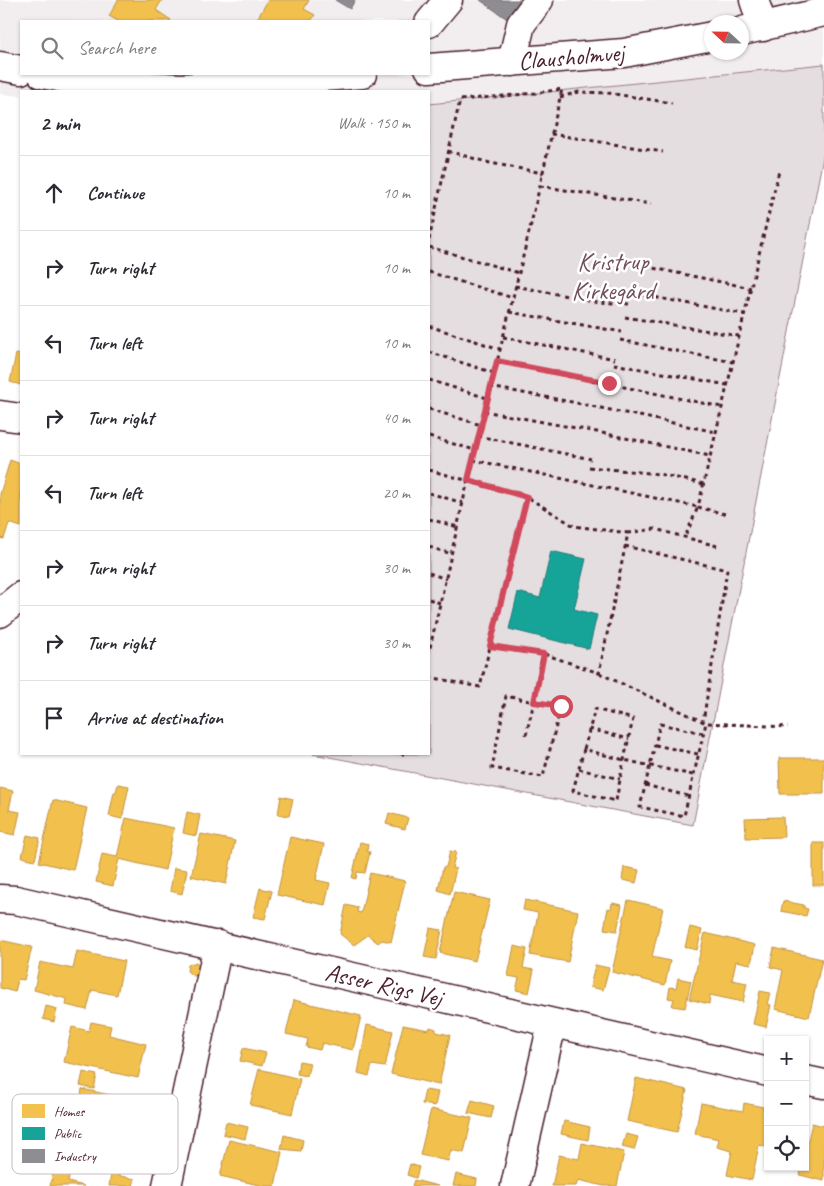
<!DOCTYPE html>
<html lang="en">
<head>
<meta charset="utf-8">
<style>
  body { margin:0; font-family:Caveat,sans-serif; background:#f2f2f3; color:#2b2b33 }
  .controls { position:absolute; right:15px; bottom:15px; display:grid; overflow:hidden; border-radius:0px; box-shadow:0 1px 4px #0004 }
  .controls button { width:45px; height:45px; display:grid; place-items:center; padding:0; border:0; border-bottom:1px solid #e1e1e2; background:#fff; color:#2b2b33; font:25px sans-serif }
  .compass { position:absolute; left:704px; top:15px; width:45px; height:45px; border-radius:50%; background:#fff; box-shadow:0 1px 4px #0004; rotate:292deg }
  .stop { position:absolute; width:15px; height:15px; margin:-11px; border:4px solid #d1495b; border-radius:50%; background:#fff }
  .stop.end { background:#d1495b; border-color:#fff; box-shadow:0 1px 5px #0008 }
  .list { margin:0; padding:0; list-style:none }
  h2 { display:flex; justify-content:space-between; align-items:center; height:65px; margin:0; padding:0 20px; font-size:21px }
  h2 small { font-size:16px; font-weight:400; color:#7c7c81 }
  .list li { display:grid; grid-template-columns:32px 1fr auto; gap:15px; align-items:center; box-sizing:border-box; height:75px; padding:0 20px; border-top:1px solid #e1e1e2 }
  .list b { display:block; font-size:19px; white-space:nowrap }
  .list em { font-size:16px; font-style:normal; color:#7c7c81 }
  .icon { flex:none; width:28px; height:28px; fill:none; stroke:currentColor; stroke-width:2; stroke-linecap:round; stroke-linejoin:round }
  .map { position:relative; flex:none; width:824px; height:1186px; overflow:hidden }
  .search { position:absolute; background:#fff; box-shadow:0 1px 4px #0004; left:20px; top:20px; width:410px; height:55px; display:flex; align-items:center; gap:12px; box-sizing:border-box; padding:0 18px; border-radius:0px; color:#7c7c81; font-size:19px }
  .panel { position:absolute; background:#fff; box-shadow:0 1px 4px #0004; left:20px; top:90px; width:410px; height:665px; border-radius:0px }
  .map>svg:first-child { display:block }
</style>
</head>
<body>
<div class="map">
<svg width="824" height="1186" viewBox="0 0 824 1186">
  <rect width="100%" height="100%" fill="#fff"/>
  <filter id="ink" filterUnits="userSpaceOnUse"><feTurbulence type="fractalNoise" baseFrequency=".02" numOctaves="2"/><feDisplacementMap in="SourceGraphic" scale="10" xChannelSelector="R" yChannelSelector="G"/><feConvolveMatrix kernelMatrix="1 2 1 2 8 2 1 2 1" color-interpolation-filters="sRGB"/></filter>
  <g filter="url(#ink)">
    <path fill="#f2eeef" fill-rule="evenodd" d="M0 0H824V64L429 104V91H21V96L0 94ZM21 21H429V74H21ZM712 22H742V52H712Z"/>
    <polygon fill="#e5dee0" stroke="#987e86" points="824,64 824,152 693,825 313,754 429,754 429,104"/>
    <g fill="#f2c14e" stroke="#c09044">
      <polygon points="118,0 162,0 156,10 171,20 170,21 118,21 109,16"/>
      <polygon points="268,0 309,0 304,9 315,15 311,21 256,21"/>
      <polygon points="16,354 21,355 21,385 10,382"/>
      <polygon points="10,460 21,464 21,527 9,523 4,539 0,538 0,494"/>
      <polygon points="779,758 824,758 824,794 780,794"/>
      <polygon points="118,784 129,786 122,819 109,816 114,792 116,792"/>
      <polygon points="0,788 13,791 9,810 20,812 15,835 0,832"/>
      <polygon points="281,796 293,799 289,816 278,814"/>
      <polygon points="53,800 87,808 73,870 39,862"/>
      <polygon points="187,812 200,815 196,836 183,833"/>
      <polygon points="389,813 408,818 405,829 386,824"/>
      <polygon points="783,817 784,837 746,838 745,818"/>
      <polygon points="126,818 174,828 165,870 119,859 113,886 96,882 102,854 117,857"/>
      <polygon points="201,834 235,841 226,884 191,876"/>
      <polygon points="27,835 40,838 35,860 22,857"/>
      <polygon points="290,837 324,844 316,880 330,883 325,905 277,895"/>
      <polygon points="360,842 368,844 367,851 370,852 365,873 357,872 356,879 352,878"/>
      <rect x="813" y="843" width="11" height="42"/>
      <polygon points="450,851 456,852 452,868 456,869 450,894 438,890 443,867 446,867"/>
      <polygon points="624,867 639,870 636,883 622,880"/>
      <polygon points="174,868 187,870 182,894 170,891"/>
      <polygon points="370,873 405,881 391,942 382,940 378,943 368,935 354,945 340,934 346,905 358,908 357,912 361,913"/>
      <polygon points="260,888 272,891 265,919 253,917"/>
      <polygon points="454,892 490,900 475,961 440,953"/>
      <polygon points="525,900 578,911 568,962 530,955 538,913 523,910"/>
      <polygon points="628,900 663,908 652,957 670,961 665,985 612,972"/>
      <polygon points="783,901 804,905 804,908 808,909 806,916 781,911"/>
      <polygon points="612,903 622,905 617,931 604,929 608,908 611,909"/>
      <polygon points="690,927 702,930 697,950 685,947"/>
      <polygon points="430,928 442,930 436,959 424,957"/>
      <polygon points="705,933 755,945 751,964 736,961 732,980 747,983 743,1002 710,995 709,1004 689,999"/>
      <polygon points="0,940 32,947 24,980 18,979 15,992 0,988"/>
      <polygon points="514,946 527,949 523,968 534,970 529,993 516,990 519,978 508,976"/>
      <polygon points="774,948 822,959 809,1017 775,1009 783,970 770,967"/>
      <polygon points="77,951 124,961 117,995 92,990 87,1010 66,1005 67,999 34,990 40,962 73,969"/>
      <polygon points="196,962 202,967 199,975 193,976 187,971 188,965"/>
      <polygon points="595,965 609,968 603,990 590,987"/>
      <polygon points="678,978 691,981 685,1008 672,1006 674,999 668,998 670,987 676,988"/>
      <polygon points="760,991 770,993 767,1004 771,1005 766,1027 753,1024"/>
      <polygon points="294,1000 361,1016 353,1050 322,1043 320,1050 306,1047 308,1039 286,1034"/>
      <polygon points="46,1006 57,1009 54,1022 43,1019"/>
      <polygon points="91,1022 111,1026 109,1035 146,1044 138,1078 64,1062 72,1027 89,1031"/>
      <polygon points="367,1025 393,1031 385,1067 372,1065 369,1076 358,1073"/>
      <polygon points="403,1025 429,1030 430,1027 436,1029 436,1032 450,1035 439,1085 391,1074"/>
      <polygon points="243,1048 266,1053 262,1066 240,1061"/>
      <polygon points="299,1061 310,1063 307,1076 297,1074"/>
      <polygon points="259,1069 300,1079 292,1114 250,1105"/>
      <polygon points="83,1072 97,1075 94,1089 80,1086"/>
      <polygon points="636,1078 687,1090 677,1132 627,1121"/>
      <polygon points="82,1089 152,1104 150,1118 80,1103"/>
      <polygon points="425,1090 438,1092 435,1106 422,1104"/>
      <polygon points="472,1100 494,1106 491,1118 468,1113"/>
      <polygon points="701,1103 743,1111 744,1103 768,1108 768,1147 759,1145 752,1180 727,1175 732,1151 717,1147 719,1139 695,1134"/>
      <polygon points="431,1109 472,1118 464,1153 451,1150 448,1161 420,1155"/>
      <polygon points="564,1121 590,1127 588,1140 561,1134"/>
      <polygon points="226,1122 248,1127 245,1139 223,1134"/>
      <polygon points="812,1123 824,1126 824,1181 800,1175 802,1167 805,1167 805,1153"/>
      <polygon points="626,1134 638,1137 634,1150 622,1147"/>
      <polygon points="284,1135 303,1140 301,1151 281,1149"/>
      <polygon points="229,1140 282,1152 275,1186 263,1186 220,1176"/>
      <polygon points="582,1143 624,1152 617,1186 604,1186 578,1180 576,1186 552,1186 559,1155 579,1159"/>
      <polygon points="56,1161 72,1164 68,1182 84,1186 50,1186"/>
      <polygon points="410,1164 419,1167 416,1178 407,1175"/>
      <polygon points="111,1174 135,1179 133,1186 109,1186"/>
      <polygon points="456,1174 477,1179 476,1186 453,1186"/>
      <polygon points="414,1180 438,1186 412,1186"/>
    </g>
    <polygon fill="#17a398" stroke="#267b77" points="551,551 586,559 574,609 597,615 589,649 509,629 518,592 540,598"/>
    <g fill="#8d8d92" stroke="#796c73">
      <polygon points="335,0 355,0 350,9"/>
      <polygon points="480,0 525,0 510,21"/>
    </g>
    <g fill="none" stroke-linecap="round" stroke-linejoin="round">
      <g stroke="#4a1f2b" stroke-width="31">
        <g id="minor">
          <polyline points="754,0 763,27"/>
          <polyline points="429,23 448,0"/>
          <polyline points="742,31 824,12"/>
          <polyline points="512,62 521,24 539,0"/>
          <polyline points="0,66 21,70"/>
          <polyline points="429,68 624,53 712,36"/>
          <polyline points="42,74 84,82 181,88 362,74"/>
          <polyline points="0,415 21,418"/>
          <polyline points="0,613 21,596"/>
          <path d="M0 899 16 900C267 956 517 1016 768 1072"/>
          <polyline points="805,1080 824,1084"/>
          <polyline points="167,1186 218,945"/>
          <polyline points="515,1186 552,1024"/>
        </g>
      </g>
      <g stroke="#4a1f2b" stroke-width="3" stroke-dasharray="4 4" stroke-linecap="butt">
        <polyline points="560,97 579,92 608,93 672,103"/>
        <polyline points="551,134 663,152"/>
        <polyline points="448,151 490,163 543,173"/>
        <polyline points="540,186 651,204"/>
        <polyline points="429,240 460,100 536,93 562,89 531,224 468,480 429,652"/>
        <polyline points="429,247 519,273"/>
        <polyline points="638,265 751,288"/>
        <polyline points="429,272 513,298"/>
        <polyline points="515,286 598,302 629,304"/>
        <polyline points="632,293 744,314"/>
        <polyline points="509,312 622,332"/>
        <polyline points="625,317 739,336"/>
        <polyline points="429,326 500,349"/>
        <polyline points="503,337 615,359"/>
        <polyline points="620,340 733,362"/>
        <polyline points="429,352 494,373"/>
        <polyline points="497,361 722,407"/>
        <polyline points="614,364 727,385"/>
        <polyline points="429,380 487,398"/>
        <polyline points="490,387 572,402 716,432"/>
        <polyline points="429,409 481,425"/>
        <polyline points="484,411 597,432 710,456"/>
        <polyline points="478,436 591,459"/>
        <polyline points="429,437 475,450"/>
        <polyline points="473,460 698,507 685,537"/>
        <polyline points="589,467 659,474 704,484"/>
        <polyline points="429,470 527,497 574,526 628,533 599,673 547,655 490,646"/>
        <polyline points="429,493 463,503"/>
        <polyline points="725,514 698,507 779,171"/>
        <polyline points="429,519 458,527"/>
        <polyline points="628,533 655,529 717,546"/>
        <polyline points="625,546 727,570 703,722"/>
        <polyline points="429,547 452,554"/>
        <polyline points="429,573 446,579"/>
        <polyline points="429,599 440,603"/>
        <polyline points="599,673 706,723 788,727"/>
        <polyline points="429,677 480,687 527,497"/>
        <polyline points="589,729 629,739"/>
        <polyline points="703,733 660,724 640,807 684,816 706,723"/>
        <polyline points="526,735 534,702 561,706 543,777 492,768 506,696 534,702 543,654"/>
        <polyline points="655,745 698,754"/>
        <path d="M584 749 573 791 616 801C621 773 627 746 633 719L595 709 584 749C619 760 657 767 693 775"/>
        <polyline points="401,754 404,754"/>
        <polyline points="579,769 620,779"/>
        <polyline points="645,785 688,796"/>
      </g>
      <use href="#minor" stroke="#fff" stroke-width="28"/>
    </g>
  </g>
  <g fill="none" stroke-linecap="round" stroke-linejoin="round" filter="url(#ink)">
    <polyline stroke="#d1495b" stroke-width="6" points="561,706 534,702 544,654 490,646 527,497 468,480 497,361 609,383"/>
  </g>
  <g text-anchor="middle" stroke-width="5" stroke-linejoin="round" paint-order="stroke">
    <g font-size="25" fill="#4a1f2b" stroke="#fff">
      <text transform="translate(571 56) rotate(-5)" y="9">Clausholmvej</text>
      <text transform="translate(384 984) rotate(13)" y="9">Asser Rigs Vej</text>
    </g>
    <g font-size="25" fill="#714f58" stroke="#fff">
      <text x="613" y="270">Kristrup<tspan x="613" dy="29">Kirkegård</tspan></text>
    </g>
  </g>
  <rect x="12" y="1094" width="166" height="80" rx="8" fill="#fff" stroke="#c9bcbf" stroke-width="1"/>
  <rect x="22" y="1104" width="23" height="14" fill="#f2c14e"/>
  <rect x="22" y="1127" width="23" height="13" fill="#17a398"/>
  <rect x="22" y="1149" width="23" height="14" fill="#8d8d92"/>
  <g font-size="14" fill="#4a1f2b">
    <text x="54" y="1116">Homes</text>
    <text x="54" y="1138">Public</text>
    <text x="54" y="1161">Industry</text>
  </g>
</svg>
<div class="controls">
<button>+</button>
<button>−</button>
<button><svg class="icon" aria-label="locate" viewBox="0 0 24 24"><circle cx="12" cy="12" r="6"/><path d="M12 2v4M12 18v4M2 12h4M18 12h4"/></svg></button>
</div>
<svg class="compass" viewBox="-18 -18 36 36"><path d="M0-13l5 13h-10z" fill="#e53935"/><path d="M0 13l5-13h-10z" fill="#7c7c81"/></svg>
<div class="stop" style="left:561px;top:706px"></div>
<div class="stop end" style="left:609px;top:383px"></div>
<div class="search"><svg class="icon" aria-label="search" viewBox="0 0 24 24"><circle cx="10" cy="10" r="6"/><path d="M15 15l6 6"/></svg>Search here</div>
<section class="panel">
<h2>2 min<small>Walk · 150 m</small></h2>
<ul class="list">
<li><svg class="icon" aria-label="ahead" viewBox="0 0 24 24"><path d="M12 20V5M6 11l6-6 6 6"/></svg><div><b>Continue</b></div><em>10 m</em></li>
<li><svg class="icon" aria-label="right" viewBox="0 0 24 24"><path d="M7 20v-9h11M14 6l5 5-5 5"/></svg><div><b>Turn right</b></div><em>10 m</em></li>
<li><svg class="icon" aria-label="left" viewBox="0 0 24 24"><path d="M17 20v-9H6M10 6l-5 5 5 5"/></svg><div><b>Turn left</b></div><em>10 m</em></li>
<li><svg class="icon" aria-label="right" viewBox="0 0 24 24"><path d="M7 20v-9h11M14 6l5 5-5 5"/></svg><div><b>Turn right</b></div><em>40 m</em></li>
<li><svg class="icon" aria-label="left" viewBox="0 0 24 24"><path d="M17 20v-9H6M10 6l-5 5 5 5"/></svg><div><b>Turn left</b></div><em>20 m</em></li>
<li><svg class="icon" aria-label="right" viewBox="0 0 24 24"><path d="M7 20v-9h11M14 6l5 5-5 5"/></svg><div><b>Turn right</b></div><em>30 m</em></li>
<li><svg class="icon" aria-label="right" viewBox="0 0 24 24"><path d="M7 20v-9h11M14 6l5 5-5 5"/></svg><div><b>Turn right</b></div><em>30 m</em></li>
<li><svg class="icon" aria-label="arrive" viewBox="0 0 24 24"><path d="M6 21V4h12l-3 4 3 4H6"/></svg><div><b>Arrive at destination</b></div></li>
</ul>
</section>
</div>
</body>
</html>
